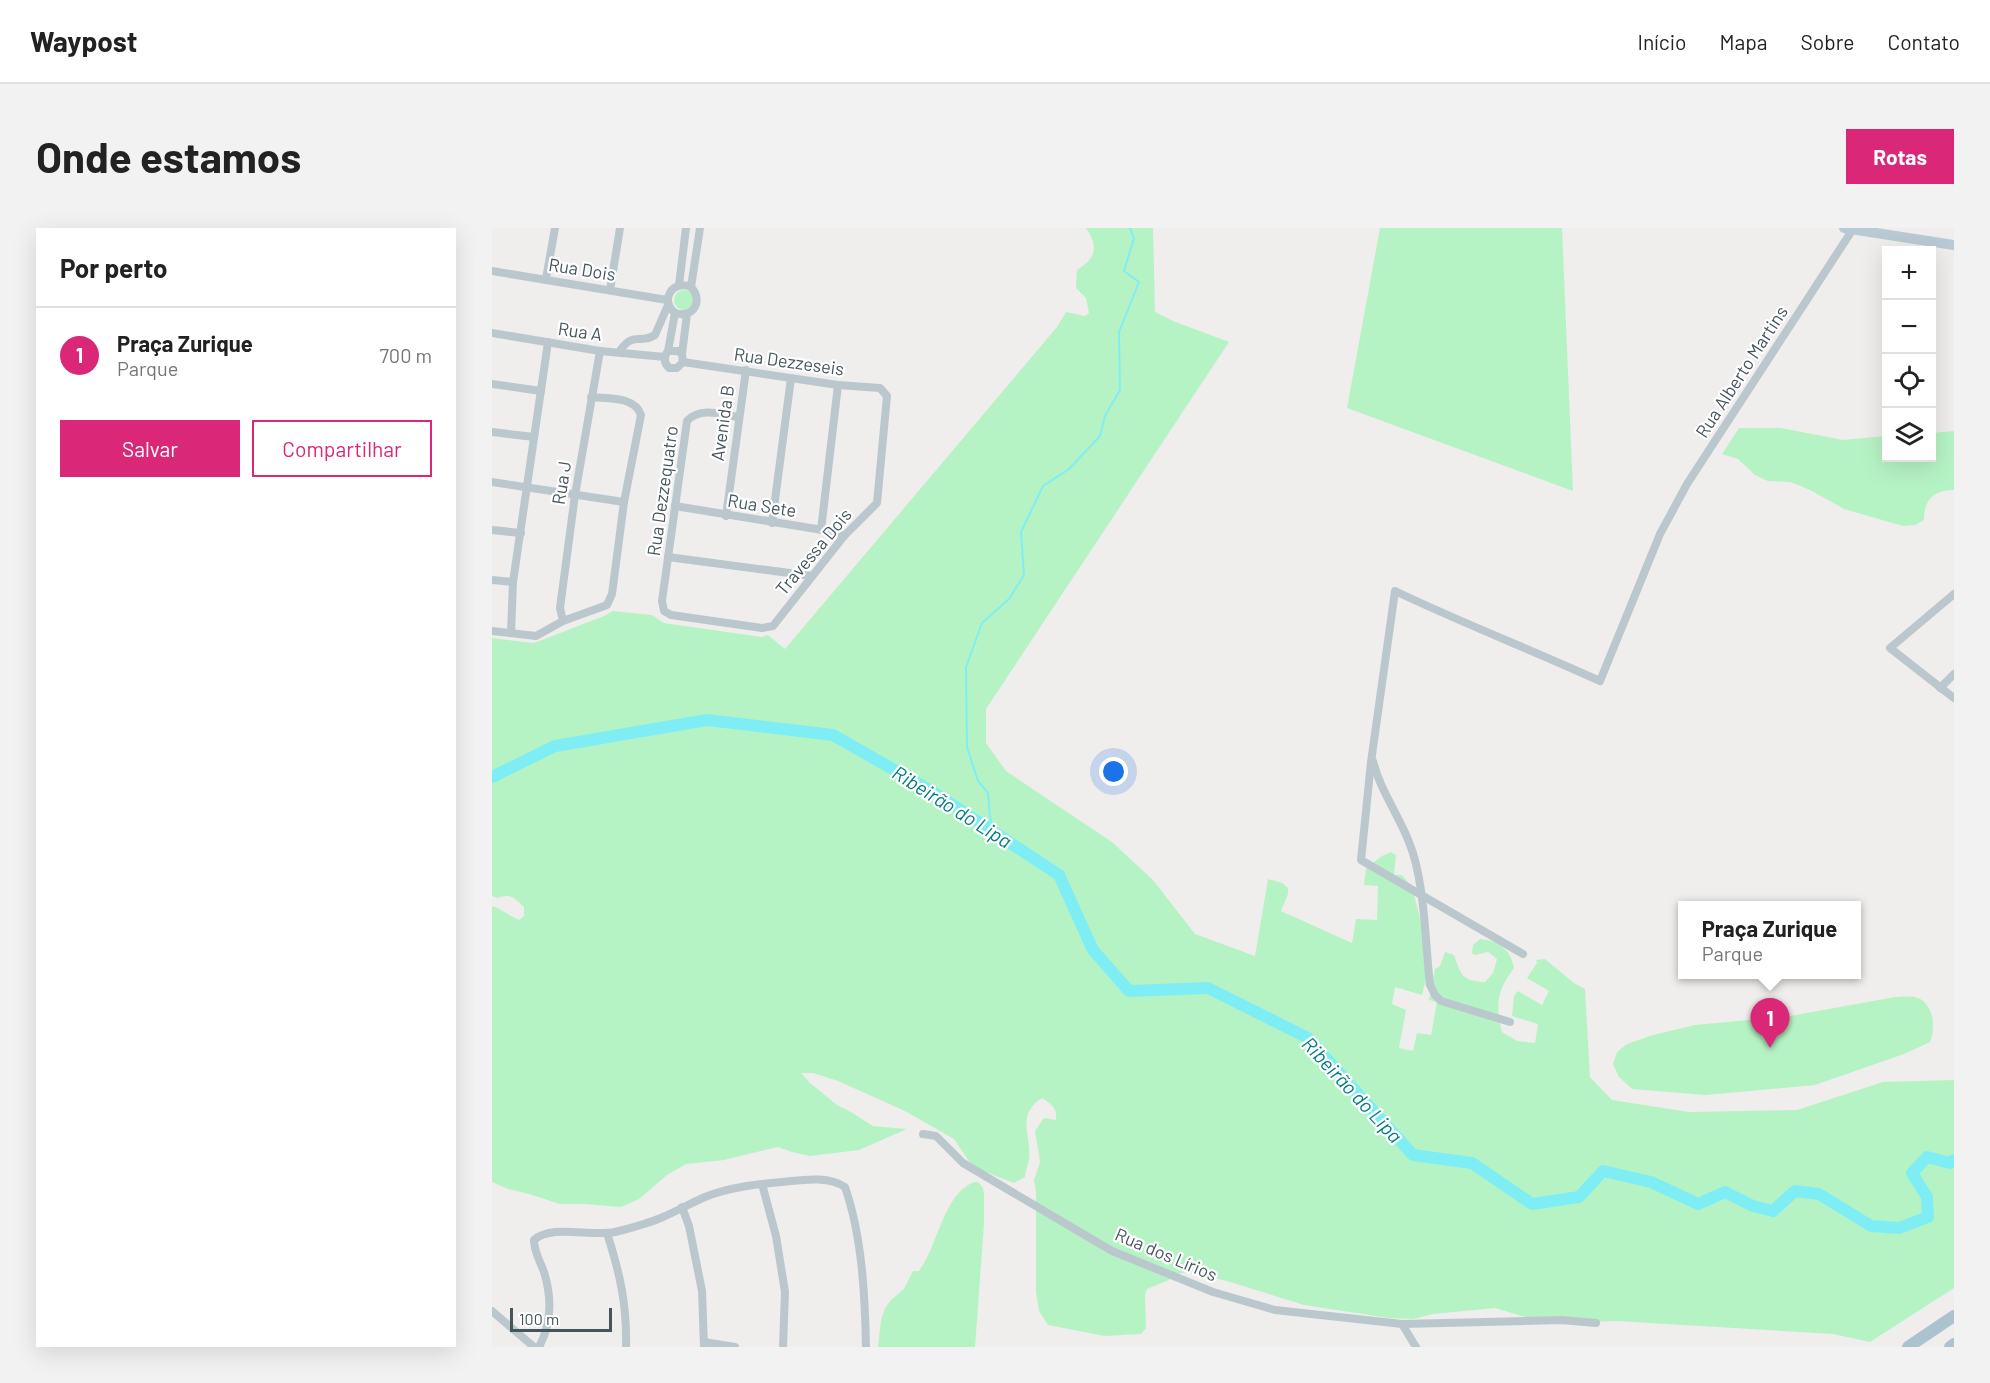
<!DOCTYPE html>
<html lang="pt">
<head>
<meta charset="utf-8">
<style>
  body { margin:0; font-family:Barlow,sans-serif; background:#f2f2f2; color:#222 }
  .controls { position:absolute; right:18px; top:18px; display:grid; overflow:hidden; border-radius:0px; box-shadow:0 6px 24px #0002 }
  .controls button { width:54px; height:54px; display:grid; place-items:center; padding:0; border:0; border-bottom:2px solid #e0e0e0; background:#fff; color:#222; font:30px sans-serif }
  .scale { position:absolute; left:18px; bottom:15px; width:102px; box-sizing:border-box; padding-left:6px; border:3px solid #44555c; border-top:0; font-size:16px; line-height:21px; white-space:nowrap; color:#44555c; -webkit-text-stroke:4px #fff; paint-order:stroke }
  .you { position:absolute; left:622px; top:544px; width:21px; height:21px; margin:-15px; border:4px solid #fff; border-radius:50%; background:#1a73e8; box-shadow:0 0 0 9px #1a73e833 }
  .badge { display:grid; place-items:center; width:39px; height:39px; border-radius:50%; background:#db2777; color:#fff; font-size:20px; font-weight:700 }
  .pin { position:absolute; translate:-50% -50px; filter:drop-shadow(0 2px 3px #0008) }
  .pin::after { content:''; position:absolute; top:32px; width:21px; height:18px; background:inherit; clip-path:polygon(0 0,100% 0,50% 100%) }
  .popup { position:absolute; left:1186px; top:673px; width:183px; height:78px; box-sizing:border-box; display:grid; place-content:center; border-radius:0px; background:#fff; filter:drop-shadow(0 2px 4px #0005); font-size:20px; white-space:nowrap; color:#767676 }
  .popup b { font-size:22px; color:#222 }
  .popup::after { content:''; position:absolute; left:50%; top:100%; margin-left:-12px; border:12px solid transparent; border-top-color:#fff }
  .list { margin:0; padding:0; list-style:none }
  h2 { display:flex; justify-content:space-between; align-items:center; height:78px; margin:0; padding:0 24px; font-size:26px }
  h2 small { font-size:20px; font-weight:400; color:#767676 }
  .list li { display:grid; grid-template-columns:39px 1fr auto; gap:18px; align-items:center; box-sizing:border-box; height:96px; padding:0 24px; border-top:2px solid #e0e0e0 }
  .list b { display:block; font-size:22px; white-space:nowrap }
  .list p { margin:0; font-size:20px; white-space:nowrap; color:#767676 }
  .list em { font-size:20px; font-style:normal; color:#767676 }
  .actions { display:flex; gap:12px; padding:18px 24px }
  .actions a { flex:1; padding:14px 0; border:2px solid #db2777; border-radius:0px; text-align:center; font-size:21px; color:#db2777 }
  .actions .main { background:#db2777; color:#fff }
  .icon { flex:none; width:33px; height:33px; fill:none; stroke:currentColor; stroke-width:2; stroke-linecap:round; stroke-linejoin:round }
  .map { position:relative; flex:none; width:1462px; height:1119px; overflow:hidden; border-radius:0px }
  header { display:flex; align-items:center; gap:36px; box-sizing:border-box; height:84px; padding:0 30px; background:#fff; border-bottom:2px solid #e0e0e0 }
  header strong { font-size:28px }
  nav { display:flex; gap:33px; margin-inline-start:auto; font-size:21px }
  .intro { display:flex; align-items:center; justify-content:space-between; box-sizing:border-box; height:144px; padding:0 36px }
  h1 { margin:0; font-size:42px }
  .button { padding:15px 27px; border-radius:0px; background:#db2777; color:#fff; font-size:21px; font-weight:700 }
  main { display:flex; gap:36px; padding:0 36px }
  aside { flex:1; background:#fff; border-radius:0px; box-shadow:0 6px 24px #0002 }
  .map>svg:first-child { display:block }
</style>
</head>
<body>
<header>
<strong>Waypost</strong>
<nav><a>Início</a><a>Mapa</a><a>Sobre</a><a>Contato</a></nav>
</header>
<div class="intro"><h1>Onde estamos</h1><a class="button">Rotas</a></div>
<main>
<aside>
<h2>Por perto<small></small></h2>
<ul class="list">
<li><span class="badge">1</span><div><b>Praça Zurique</b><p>Parque</p></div><em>700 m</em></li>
</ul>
<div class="actions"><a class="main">Salvar</a><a>Compartilhar</a></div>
</aside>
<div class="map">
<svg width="1462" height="1119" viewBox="0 0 1462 1119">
  <rect width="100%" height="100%" fill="#f0eded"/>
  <g fill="#b6f3c4">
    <path d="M594 0H661L663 84 681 93 737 114 494 481V515L514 543 620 614 661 652 703 706 763 728 776 651 790 655 796 660V666L789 683 860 715 864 691 885 692 886 658 872 657 874 640 890 628 899 624 904 627 902 647H910L920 659 928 691 936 744 930 767 903 759 900 776 914 782 907 820 921 823 925 805 939 807 945 774 937 772 943 741 948 738 953 724 962 727C969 747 970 753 993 754L1001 745 1005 731 996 724 983 727 980 725 981 717 988 711C1006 713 1019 721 1022 740 1005 763 1003 777 1010 804L1025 813 1043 815 1046 796 1020 788 1022 768 1026 763 1050 777 1057 763 1035 750 1045 735 1044 732 1053 731 1082 755 1093 761 1098 849 1120 872 1197 884 1305 882 1391 854 1462 852V1060L1378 1114 1341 1106 1124 1093 1057 1096 1003 1080 941 1086 921 1091 897 1090 812 1077 735 1053 697 1044 684 1046 677 1052 655 1061 653 1067 654 1100 649 1106 613 1108 556 1097 547 1083 544 1064V964L542 952 548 934 543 903 552 890 564 892C565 879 560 877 550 870 523 887 540 908 537 931 536 937 533 943 533 949L522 955 481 939 462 911 413 883 346 853 321 845H309L318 855 345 877 359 884 381 898 415 901 367 922 318 928 300 924 286 919 232 932 194 936 175 947 147 971 129 979 92 976H68L37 966 16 961 0 954V678C10 681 17 688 27 692L32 688V679C22 670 19 665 6 670L0 668V410L42 415 112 388 121 383 160 387 172 395 270 409 276 407 293 421 565 99 574 84 593 88 597 85 594 70 584 60 585 42C604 30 607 19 594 0Z"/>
    <polygon points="888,0 1070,0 1081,263 855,180"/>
    <circle cx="192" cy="72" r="10"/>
    <path d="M1247 200H1289L1351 212 1394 208V230H1440V205L1462 203V262C1442 262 1432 271 1432 292L1423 297 1411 298 1352 281 1320 263 1306 257 1298 254 1276 253 1263 247 1246 231 1230 226Z"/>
    <path d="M1403 769C1409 769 1417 768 1423 769 1442 774 1444 799 1438 814L1412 826 1323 857 1214 867 1140 861 1127 849 1121 836 1125 824 1135 816 1161 807 1203 797 1298 788Z"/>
    <path d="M482 954H486L491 960 492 967V996L483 1119H386L389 1092 393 1080 400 1071 412 1061 421 1043H427C446 1018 451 966 482 954Z"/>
  </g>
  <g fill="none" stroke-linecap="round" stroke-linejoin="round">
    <polyline stroke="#7feef4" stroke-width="2" points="502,605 498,589 496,565 486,553 475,519 474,439 490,395 517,371 532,347 529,304 551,258 577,241 608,208 613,188 628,162 627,104 647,54 632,43 642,10 638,0"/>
    <polyline stroke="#7feef4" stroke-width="12" points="0,549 63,518 215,492 341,507 441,564 567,647 601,722 637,763 716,760 816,810 921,927 980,935 1040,976 1087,969 1111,943 1159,954 1206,976 1233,964 1261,978 1281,983 1303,963 1327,966 1379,998 1407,1000 1436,989 1435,969 1420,945 1435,929 1458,935 1462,932"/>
    <g stroke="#bac8ce" stroke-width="8">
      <polyline points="0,43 175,72"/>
      <polyline points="54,51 63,0"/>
      <polyline points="187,57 194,0"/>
      <path d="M199 59C181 51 167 72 183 85 201 91 212 73 199 59L208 0"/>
      <polyline points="118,62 128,0"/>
      <polyline points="0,105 108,123 173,129"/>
      <path d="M176 123H186L190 126 191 134 185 140H177C172 135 171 129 176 123L183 85"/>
      <path d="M127 124C142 102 147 117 163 107L176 77"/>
      <polyline points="190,126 195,86"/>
      <path d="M191 134 346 157 388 160 395 168 385 275 352 308 281 398 270 400 179 387 172 383 170 373 195 193C208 179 229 186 246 189"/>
      <polyline points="0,156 49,163"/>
      <polyline points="0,204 42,209"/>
      <polyline points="0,254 132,274"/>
      <polyline points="183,278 343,304 352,308"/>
      <polyline points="234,288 254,142"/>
      <polyline points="280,295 299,150"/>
      <polyline points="0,302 29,305"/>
      <polyline points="329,302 346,157"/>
      <polyline points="176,329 320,348"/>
      <polyline points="0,352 21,354"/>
      <polyline points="1462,366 1398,420 1462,470"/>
      <polyline points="71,393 68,380 83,267 108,123"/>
      <path d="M0 403 44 408 71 393 115 377 120 366 132 274 149 187C143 168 116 171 99 169"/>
      <polyline points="19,405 21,354 56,114"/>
      <polyline points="1448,460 1462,446"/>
      <path d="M881 533C888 562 906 586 917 614 933 653 933 714 938 757L943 767 949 773 1018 794"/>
      <path d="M1031 726 869 632 879 534 903 363C970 395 1040 422 1108 453L1168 306 1195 256 1361 1"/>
      <polyline points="431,906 444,908 471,935 620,1023 721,1064 783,1082 910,1096 1069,1092 1104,1095"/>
      <polyline points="270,956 284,1008 293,1064 291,1119"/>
      <polyline points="190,979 197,998 210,1063 212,1119"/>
      <path d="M115 1005C128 1046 135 1076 134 1119"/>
      <polyline points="0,1083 42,1119"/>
      <polyline points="910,1096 924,1119"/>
      <polyline points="212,1114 243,1119"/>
      <path d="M47 1119C60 1095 60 1070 52 1044 48 1033 42 1024 42 1012 60 996 99 1009 123 1004 139 1000 155 996 171 989 185 983 199 975 213 969 240 958 270 956 299 953 316 951 338 949 353 959 370 1008 373 1067 374 1119"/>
    </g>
    <polyline stroke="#b9cad4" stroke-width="10" points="1352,0 1462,17"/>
    <g stroke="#aac3cf" stroke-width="12">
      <polyline points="1416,1119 1462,1088"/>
      <polyline points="1458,1119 1462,1116"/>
    </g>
  </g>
  <g text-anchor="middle" stroke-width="4.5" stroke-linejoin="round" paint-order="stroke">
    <g font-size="18" fill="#44555c" stroke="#fff">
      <text transform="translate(90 42) rotate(9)" y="6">Rua Dois</text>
      <text transform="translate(88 104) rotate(8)" y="6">Rua A</text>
      <text transform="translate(297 134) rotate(8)" y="6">Rua Dezzeseis</text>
      <text transform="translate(1250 144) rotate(-57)" y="6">Rua Alberto Martins</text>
      <text transform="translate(231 195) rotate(-82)" y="6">Avenida B</text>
      <text transform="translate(70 255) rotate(-81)" y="6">Rua J</text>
      <text transform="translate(171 263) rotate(-82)" y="6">Rua Dezzequatro</text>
      <text transform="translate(270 278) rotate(9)" y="6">Rua Sete</text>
      <text transform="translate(322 324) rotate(-50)" y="6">Travessa Dois</text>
      <text transform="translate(674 1027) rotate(23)" y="6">Rua dos Lírios</text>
    </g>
    <g font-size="20" font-style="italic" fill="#057c82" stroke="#fff">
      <text transform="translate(460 579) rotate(32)" y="7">Ribeirão do Lipa</text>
      <text transform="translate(860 862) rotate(47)" y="7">Ribeirão do Lipa</text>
    </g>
  </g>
</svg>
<div class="controls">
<button>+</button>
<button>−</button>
<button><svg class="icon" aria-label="locate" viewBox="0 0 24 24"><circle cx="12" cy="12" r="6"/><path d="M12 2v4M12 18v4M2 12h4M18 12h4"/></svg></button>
<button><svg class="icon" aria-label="layers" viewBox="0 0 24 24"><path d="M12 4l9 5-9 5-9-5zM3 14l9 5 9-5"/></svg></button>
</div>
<div class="scale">100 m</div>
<div class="you"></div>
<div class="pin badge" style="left:1278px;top:820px">1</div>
<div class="popup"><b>Praça Zurique</b>Parque</div>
</div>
</main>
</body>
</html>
